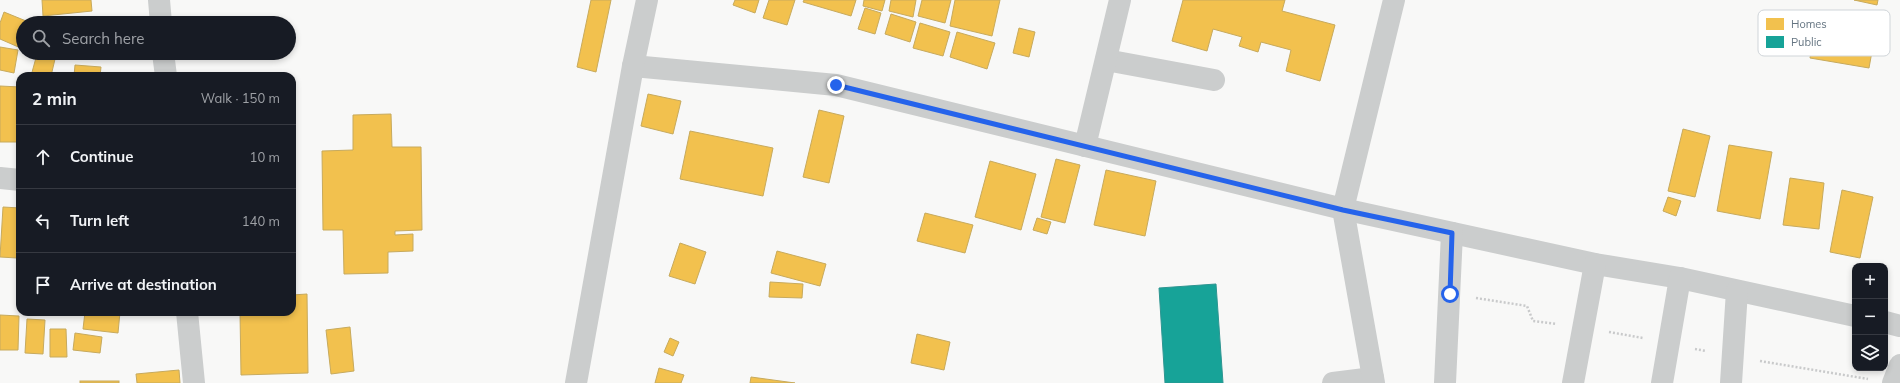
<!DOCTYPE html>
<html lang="en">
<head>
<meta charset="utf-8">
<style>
  body { margin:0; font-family:Mulish,sans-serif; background:#242831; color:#f1f3f6 }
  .controls { position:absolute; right:12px; bottom:12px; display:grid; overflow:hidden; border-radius:8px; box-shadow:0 2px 6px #0003 }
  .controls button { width:36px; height:36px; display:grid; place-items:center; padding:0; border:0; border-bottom:1px solid #363941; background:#171b24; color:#f1f3f6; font:20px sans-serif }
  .stop { position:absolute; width:12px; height:12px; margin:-9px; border:3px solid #2563eb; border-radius:50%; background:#fff }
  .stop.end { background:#2563eb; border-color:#fff; box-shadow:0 1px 4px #0008 }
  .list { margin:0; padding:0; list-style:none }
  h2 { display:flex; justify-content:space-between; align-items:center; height:52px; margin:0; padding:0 16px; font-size:17px }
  h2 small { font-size:13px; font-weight:400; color:#9ea1a6 }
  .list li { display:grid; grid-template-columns:26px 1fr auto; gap:12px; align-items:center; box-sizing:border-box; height:64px; padding:0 16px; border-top:1px solid #363941 }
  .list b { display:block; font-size:15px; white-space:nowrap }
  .list em { font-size:13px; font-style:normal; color:#9ea1a6 }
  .icon { flex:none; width:22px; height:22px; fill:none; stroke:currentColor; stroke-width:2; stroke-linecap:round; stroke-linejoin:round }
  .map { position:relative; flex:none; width:1900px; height:383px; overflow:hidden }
  .search { position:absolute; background:#171b24; box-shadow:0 2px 6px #0003; left:16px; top:16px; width:280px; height:44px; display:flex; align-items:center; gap:10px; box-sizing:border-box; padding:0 14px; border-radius:22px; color:#9ea1a6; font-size:15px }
  .panel { position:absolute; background:#171b24; box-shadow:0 2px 6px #0003; left:16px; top:72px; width:280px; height:244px; border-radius:12px }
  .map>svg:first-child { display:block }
</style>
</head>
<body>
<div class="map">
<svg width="1900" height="383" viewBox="0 0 1900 383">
  <rect width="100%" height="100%" fill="#f8f8f7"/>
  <g fill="#f2c14e" stroke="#c7aa5d">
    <polygon points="42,0 91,0 92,11 43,16"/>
    <polygon points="591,0 611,0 596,72 577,67"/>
    <polygon points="735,0 759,0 755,13 733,5"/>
    <polygon points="769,0 795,0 787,25 763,18"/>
    <polygon points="804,0 856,0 851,16 803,2"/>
    <polygon points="864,0 885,0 882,11 863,6"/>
    <polygon points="891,0 916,0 913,17 889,11"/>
    <polygon points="922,0 951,0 945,23 918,16"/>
    <polygon points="955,0 1000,0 992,36 950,26"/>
    <polygon points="1183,0 1285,0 1282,11 1335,25 1320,81 1286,71 1291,50 1261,42 1258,52 1239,46 1242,37 1213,29 1207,51 1172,41"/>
    <polygon points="1854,0 1878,0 1877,5"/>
    <polygon points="865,8 881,13 875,34 858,29"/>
    <polygon points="4,12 31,23 23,23 23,49 0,39 0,23"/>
    <polygon points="891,14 916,22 910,42 885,34"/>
    <polygon points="920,23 950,32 943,56 913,48"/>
    <polygon points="1815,26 1875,35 1869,68 1810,58"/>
    <polygon points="1019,28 1035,32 1029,57 1013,53"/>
    <polygon points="957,32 995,43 987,69 950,57"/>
    <polygon points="0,47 18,50 14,73 0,70"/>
    <polygon points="37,54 55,59 51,76 31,76"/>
    <polygon points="75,65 101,67 100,76 74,76"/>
    <polygon points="0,86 20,87 17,142 0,142"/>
    <polygon points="648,94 681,101 673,134 641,126"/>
    <polygon points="819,110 844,116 829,183 803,177"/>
    <polygon points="391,114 392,147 421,147 422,230 395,231 395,235 413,234 413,251 388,252 388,273 344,274 343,230 323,230 322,151 353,150 353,115"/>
    <polygon points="1683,129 1710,136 1695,197 1668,191"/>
    <polygon points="690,131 773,148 763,196 680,179"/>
    <polygon points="1729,145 1772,152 1760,219 1717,211"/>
    <polygon points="1056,159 1080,165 1065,223 1041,217"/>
    <polygon points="990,161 1036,174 1021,230 975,217"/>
    <polygon points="1106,170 1156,181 1145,236 1094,225"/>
    <polygon points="1790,178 1824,183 1819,229 1783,225"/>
    <polygon points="1842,190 1873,197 1860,258 1830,252"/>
    <polygon points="1668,197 1681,201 1676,216 1663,211"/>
    <polygon points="3,207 20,208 17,258 0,257"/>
    <polygon points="925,213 973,225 965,253 917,241"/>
    <polygon points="1037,218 1051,222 1047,234 1033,230"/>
    <polygon points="680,243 706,252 695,284 669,276"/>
    <polygon points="777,251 826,264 820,286 771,273"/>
    <polygon points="770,282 803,284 802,298 769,297"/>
    <polygon points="307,294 308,373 241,375 240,312 292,312 292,295"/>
    <polygon points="85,312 120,312 118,333 83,329"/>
    <polygon points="0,315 19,316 18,350 0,350"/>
    <polygon points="27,319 45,320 43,354 25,353"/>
    <polygon points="350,327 354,371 331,374 326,330"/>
    <polygon points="50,329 66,329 67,357 50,357"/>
    <polygon points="75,333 102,337 100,353 73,350"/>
    <polygon points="917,334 950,342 944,370 911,363"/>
    <polygon points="670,338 679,342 673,356 664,352"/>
    <polygon points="659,368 684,375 681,383 655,383"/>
    <polygon points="179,370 180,383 137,383 136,374"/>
    <polygon points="751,377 795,383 750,383"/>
    <rect x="80" y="381" width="39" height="2"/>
  </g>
  <polygon fill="#17a398" stroke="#2e9591" points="1216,284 1223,383 1165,383 1159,288"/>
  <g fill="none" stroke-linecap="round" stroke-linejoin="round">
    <g stroke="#c9cacb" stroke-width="2.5" stroke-dasharray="2 2" stroke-linecap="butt">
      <polyline points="1476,298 1527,306 1533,321 1557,324"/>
      <polyline points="1609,332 1643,338"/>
      <polyline points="1695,349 1706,351"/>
      <polyline points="1760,361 1868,379"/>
    </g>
    <g stroke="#cbcdcd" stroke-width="22">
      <polyline points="159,0 161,23"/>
      <polyline points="163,53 166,76"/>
      <polyline points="1106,60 1214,80"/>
      <polyline points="633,66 836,85 1343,209 1595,264 1680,278 1855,316"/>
      <polyline points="1085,146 1120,0"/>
      <polyline points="0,178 20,180"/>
      <polyline points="187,312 194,383"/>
      <polyline points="1885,322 1900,326"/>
      <polyline points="576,383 633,66 647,0"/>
      <polyline points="1333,383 1373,378"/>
      <polyline points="1374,383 1343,209 1394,0"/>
      <polyline points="1445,383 1452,233"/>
      <polyline points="1573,383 1595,264"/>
      <polyline points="1662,383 1680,278"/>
      <polyline points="1731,383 1737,291"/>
      <polyline points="1893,383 1900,365"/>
    </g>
  </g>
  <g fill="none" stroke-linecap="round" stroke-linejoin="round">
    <polyline stroke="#2563eb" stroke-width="5" points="836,85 1343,210 1452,233 1450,294"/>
  </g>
  <rect x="1758" y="10" width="132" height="46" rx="6" fill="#fff" stroke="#d0d5d9" stroke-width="1"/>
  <rect x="1766" y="18" width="18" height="12" fill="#f2c14e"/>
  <rect x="1766" y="36" width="18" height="12" fill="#17a398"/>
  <g font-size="11" fill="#647481">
    <text x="1791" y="28">Homes</text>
    <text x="1791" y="46">Public</text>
  </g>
</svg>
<div class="controls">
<button>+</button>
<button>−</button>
<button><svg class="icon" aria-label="layers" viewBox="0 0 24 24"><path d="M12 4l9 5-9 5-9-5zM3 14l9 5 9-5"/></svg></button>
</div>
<div class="stop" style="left:1450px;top:294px"></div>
<div class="stop end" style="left:836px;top:85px"></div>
<div class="search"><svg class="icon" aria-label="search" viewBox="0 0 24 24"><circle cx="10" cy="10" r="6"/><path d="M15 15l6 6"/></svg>Search here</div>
<section class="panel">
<h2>2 min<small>Walk · 150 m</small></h2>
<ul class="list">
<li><svg class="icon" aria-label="ahead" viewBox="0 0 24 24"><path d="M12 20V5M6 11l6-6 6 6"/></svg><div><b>Continue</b></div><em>10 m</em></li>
<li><svg class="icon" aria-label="left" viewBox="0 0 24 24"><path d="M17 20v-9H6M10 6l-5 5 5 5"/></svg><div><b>Turn left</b></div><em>140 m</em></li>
<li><svg class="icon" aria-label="arrive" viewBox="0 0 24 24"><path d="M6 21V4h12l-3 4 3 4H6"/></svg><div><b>Arrive at destination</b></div></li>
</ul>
</section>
</div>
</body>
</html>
